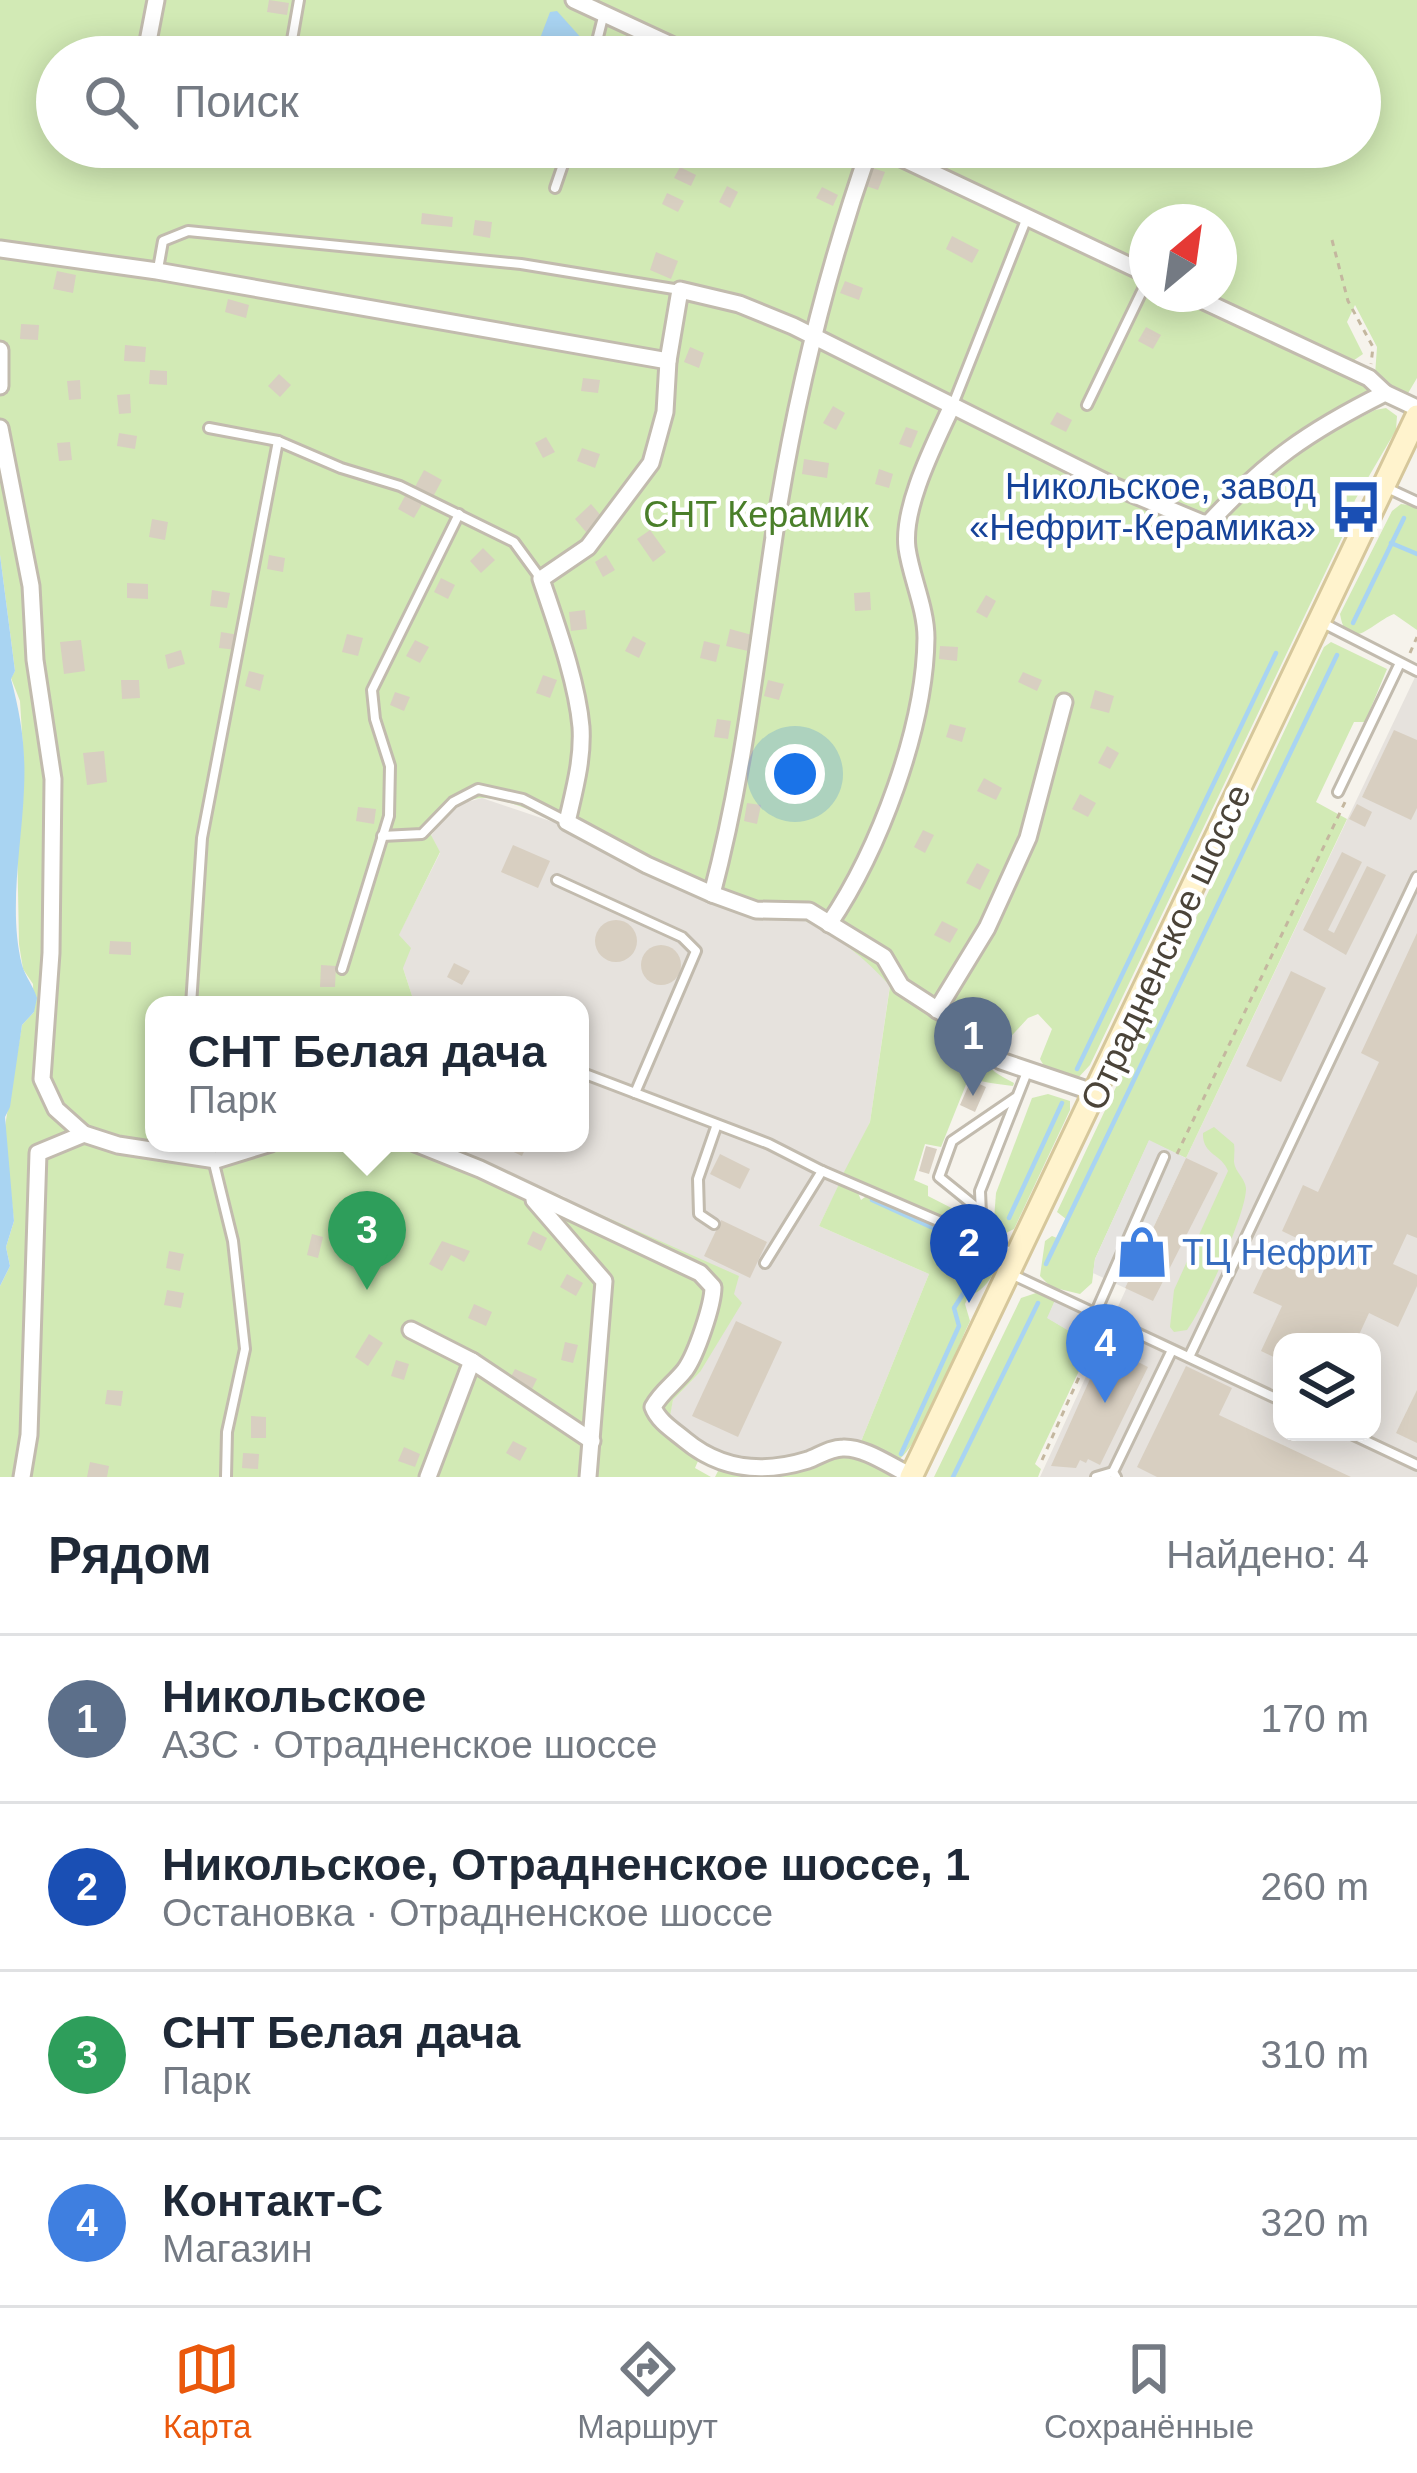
<!DOCTYPE html>
<html lang="ru">
<head>
<meta charset="utf-8">
<style>
  body { margin:0; font-family:Arial,sans-serif; background:#f2f2f3; color:#1f2937 }
  .controls { position:absolute; right:36px; bottom:36px; display:grid; overflow:hidden; border-radius:24px; box-shadow:0 6px 30px #0003 }
  .controls button { width:108px; height:108px; display:grid; place-items:center; padding:0; border:0; border-bottom:3px solid #e0e1e3; background:#fff; color:#1f2937; font:60px sans-serif }
  .compass { position:absolute; left:1129px; top:204px; width:108px; height:108px; border-radius:50%; background:#fff; box-shadow:0 6px 30px #0003; rotate:29deg }
  .you { position:absolute; left:795px; top:774px; width:42px; height:42px; margin:-30px; border:9px solid #fff; border-radius:50%; background:#1a73e8; box-shadow:0 0 0 18px #1a73e833 }
  .badge { display:grid; place-items:center; width:78px; height:78px; border-radius:50%; background:#ea580c; color:#fff; font-size:39px; font-weight:700 }
  .pin { position:absolute; translate:-50% -99px; filter:drop-shadow(0 3px 6px #0008) }
  .pin::after { content:''; position:absolute; top:63px; width:42px; height:36px; background:inherit; clip-path:polygon(0 0,100% 0,50% 100%) }
  .popup { position:absolute; left:145px; top:996px; width:444px; height:156px; box-sizing:border-box; display:grid; place-content:center; border-radius:24px; background:#fff; filter:drop-shadow(0 3px 9px #0005); font-size:39px; white-space:nowrap; color:#747a83 }
  .popup b { font-size:45px; color:#1f2937 }
  .popup::after { content:''; position:absolute; left:50%; top:100%; margin-left:-24px; border:24px solid transparent; border-top-color:#fff }
  .list { margin:0; padding:0; list-style:none }
  h2 { display:flex; justify-content:space-between; align-items:center; height:156px; margin:0; padding:0 48px; font-size:51px }
  h2 small { font-size:39px; font-weight:400; color:#747a83 }
  .list li { display:grid; grid-template-columns:78px 1fr auto; gap:36px; align-items:center; box-sizing:border-box; height:168px; padding:0 48px; border-top:3px solid #e0e1e3 }
  .list b { display:block; font-size:45px; white-space:nowrap }
  .list p { margin:0; font-size:39px; white-space:nowrap; color:#747a83 }
  .list em { font-size:39px; font-style:normal; color:#747a83 }
  .icon { flex:none; width:66px; height:66px; fill:none; stroke:currentColor; stroke-width:2; stroke-linecap:round; stroke-linejoin:round }
  .map { position:relative; flex:none; width:1417px; height:1477px; overflow:hidden }
  .search { position:absolute; background:#fff; box-shadow:0 6px 30px #0003; left:36px; right:36px; top:36px; height:132px; display:flex; align-items:center; gap:30px; box-sizing:border-box; padding:0 42px; border-radius:66px; color:#747a83; font-size:45px }
  .sheet { height:828px; background:#fff }
  nav { display:flex; justify-content:space-around; align-items:center; box-sizing:border-box; height:168px; border-top:3px solid #e0e1e3; background:#fff; font-size:33px; color:#747a83 }
  nav a { display:grid; justify-items:center; gap:6px }
  nav .on { color:#ea580c }
  .map>svg:first-child { display:block }
</style>
</head>
<body>
<div class="map">
<svg width="1417" height="1477" viewBox="0 0 1417 1477">
  <rect width="100%" height="100%" fill="#f6f3ec"/>
  <g fill="#e6e2dd" fill-rule="evenodd">
    <path d="M1417 673V1477H1040L1186 1158ZM1282 1342H1372V1432H1282Z"/>
    <polygon points="482,798 562,825 640,868 751,916 799,917 862,955 890,985 870,1122 819,1226 929,1274 860,1444 833,1441 803,1454 750,1463 730,1458 686,1430 669,1417 673,1400 700,1372 565,1197 439,1143 580,1143 580,1005 415,1005 403,968 398,936 440,853 431,836 442,820 463,803"/>
  </g>
  <g fill="#d2eab5" fill-rule="evenodd">
    <path d="M0 0H1417V378L1404 400 1375 375 1377 347 1355 305 1347 322 1363 354 1350 363 1371 395C1292 437 1255 460 1198 529L1205 533 1243 494 1306 445 1375 410 1386 408 1397 416 1396 430 1355 500 1348 525 1090 1065 1077 1079 1048 1073 1040 1059 1052 1029 1038 1014 1028 1018 1005 1043 954 1013 948 1007 949 999 915 990 898 976 890 985 940 1024C973 1028 976 1056 995 1072 1000 1076 1007 1079 1014 1083L1013 1086C997 1084 984 1083 969 1077L941 1147 925 1144 914 1180 928 1186V1196L975 1220 973 1227 967 1228 843 1174 870 1122 890 986C865 958 837 935 803 920 787 913 766 920 749 915 713 905 673 885 640 868 600 849 525 797 481 798 459 799 443 819 431 835L440 852 399 935 411 948 403 968 415 1005H154V1143H439L739 1276 734 1294 742 1303 700 1372 673 1400 670 1416 686 1430 679 1440 698 1461 695 1468 711 1477H0V1286L10 1266 6 1247 14 1221 4 1132 22 1025 34 1012 33 984 23 969 19 944 17 836 24 766 20 701 11 678 15 671 0 555ZM57 57H1360V147H57ZM1147 222H1219V294H1147Z"/>
    <path d="M1401 504 1417 506V630L1394 614C1374 621 1347 657 1340 614L1392 511Z"/>
    <polygon points="1331,642 1387,669 1365,722 1354,722 1316,802 1347,819 1186,1158 1149,1141 1095,1259 1092,1283 1080,1294 1051,1287 1040,1276 1045,1241 1052,1236 1057,1238 1066,1219 1057,1212 1324,647"/>
    <polygon points="1048,1094 1070,1101 1070,1110 1014,1229 1006,1233 994,1219 996,1193 1032,1098"/>
    <path d="M1214 1127 1234 1144C1235 1150 1234 1156 1234 1162 1235 1172 1245 1178 1246 1188 1247 1212 1203 1309 1187 1330L1174 1332 1170 1327 1174 1290 1228 1171C1222 1154 1202 1155 1203 1133Z"/>
    <path d="M840 1182 856 1188 861 1200 869 1194 999 1252C999 1268 985 1293 969 1295L965 1304 970 1321C956 1350 920 1448 897 1461L860 1444 929 1274 819 1226Z"/>
    <polygon points="1042,1291 1056,1298 1048,1318 1086,1341 1087,1354 1035,1464 1041,1469 1038,1477 934,1477 1021,1298"/>
    <polygon points="841,1455 857,1456 895,1477 715,1477 720,1467 817,1462"/>
  </g>
  <g fill="#e5e3e0">
    <polygon points="1149,1140 1186,1158 1125,1288 1093,1273 1095,1259"/>
    <polygon points="1056,1298 1097,1317 1086,1341 1047,1318"/>
  </g>
  <g fill="#a9d4f2">
    <polygon points="557,11 583,40 580,57 533,57 550,12"/>
    <path d="M0 555 15 671 11 679C21 716 26 749 24 789 22 844 8 910 22 965 25 976 34 987 37 998L34 1012 22 1025 10 1107 5 1117 14 1221 6 1247 10 1266 0 1286Z"/>
  </g>
  <g fill="none" stroke-linecap="round" stroke-linejoin="round">
    <g stroke="#a9d4f2" stroke-width="4.5">
      <polyline points="1391,543 1417,554"/>
      <polyline points="1353,623 1404,518"/>
      <polyline points="1077,1069 1276,653"/>
      <polyline points="872,1200 992,1255 979,1282 968,1286 954,1308 959,1326 901,1454"/>
      <polyline points="1009,1218 1062,1103"/>
      <polyline points="1046,1264 1337,655"/>
      <polyline points="953,1477 1038,1303"/>
    </g>
  </g>
  <g fill="#d8cfc1">
    <polygon points="269,0 289,3 287,15 267,12"/>
    <polygon points="680,167 696,175 691,186 674,178"/>
    <polygon points="873,168 885,172 878,190 866,186"/>
    <polygon points="727,186 738,192 730,208 719,202"/>
    <polygon points="822,187 838,195 833,206 816,198"/>
    <polygon points="667,193 684,201 678,212 662,204"/>
    <polygon points="422,213 453,217 452,227 421,224"/>
    <polygon points="475,220 492,222 490,238 473,235"/>
    <polygon points="952,236 979,250 972,263 946,249"/>
    <polygon points="656,252 678,261 671,279 650,270"/>
    <polygon points="57,271 76,275 73,293 53,289"/>
    <polygon points="845,281 863,288 859,300 840,293"/>
    <polygon points="228,299 249,305 246,318 225,312"/>
    <polygon points="21,324 39,325 38,340 20,339"/>
    <polygon points="1146,327 1161,335 1153,349 1138,341"/>
    <polygon points="125,345 146,347 145,362 124,361"/>
    <polygon points="690,347 704,353 699,368 684,362"/>
    <polygon points="150,370 167,371 167,385 149,384"/>
    <polygon points="279,374 291,385 280,397 268,386"/>
    <polygon points="583,378 600,380 598,393 581,391"/>
    <polygon points="80,380 81,399 69,400 67,381"/>
    <polygon points="130,394 131,413 119,414 117,395"/>
    <polygon points="833,406 845,413 836,430 823,423"/>
    <polygon points="1057,412 1072,420 1066,432 1050,424"/>
    <polygon points="906,427 918,431 911,448 899,444"/>
    <polygon points="119,433 137,436 135,449 117,446"/>
    <polygon points="546,437 555,452 543,458 535,443"/>
    <polygon points="70,442 72,460 59,461 57,443"/>
    <polygon points="582,448 600,454 595,468 577,461"/>
    <polygon points="804,459 829,463 827,478 802,474"/>
    <polygon points="879,469 893,474 889,488 875,484"/>
    <polygon points="424,470 442,480 433,497 415,487"/>
    <polygon points="405,496 422,504 414,518 398,509"/>
    <polygon points="591,504 603,518 586,532 575,519"/>
    <polygon points="152,519 168,522 165,540 149,537"/>
    <polygon points="650,530 666,552 653,562 637,539"/>
    <polygon points="483,548 495,560 481,573 470,561"/>
    <polygon points="269,555 285,558 283,572 267,569"/>
    <polygon points="606,555 615,570 603,577 595,562"/>
    <polygon points="441,578 455,585 448,599 434,592"/>
    <polygon points="127,583 148,584 148,599 127,598"/>
    <polygon points="212,590 230,593 227,608 210,606"/>
    <polygon points="870,592 871,610 855,611 854,593"/>
    <polygon points="986,595 996,601 987,618 976,612"/>
    <polygon points="585,610 587,629 571,631 569,612"/>
    <polygon points="730,629 752,635 748,651 726,646"/>
    <polygon points="221,632 239,635 237,650 219,648"/>
    <polygon points="347,634 363,638 358,656 342,652"/>
    <polygon points="633,636 646,643 639,658 625,651"/>
    <polygon points="81,640 85,671 64,674 60,642"/>
    <polygon points="415,640 429,647 420,663 406,656"/>
    <polygon points="704,641 720,645 716,662 700,658"/>
    <polygon points="940,646 958,647 957,661 939,659"/>
    <polygon points="181,650 185,664 168,669 165,655"/>
    <polygon points="249,671 264,675 260,691 245,686"/>
    <polygon points="1023,672 1042,680 1037,691 1018,682"/>
    <polygon points="543,675 557,680 550,698 536,693"/>
    <polygon points="121,680 139,680 140,698 122,699"/>
    <polygon points="768,680 784,684 779,700 764,696"/>
    <polygon points="1095,690 1114,696 1109,713 1090,708"/>
    <polygon points="395,692 410,697 404,711 390,705"/>
    <polygon points="717,719 731,721 728,739 714,737"/>
    <polygon points="950,724 966,728 962,742 946,737"/>
    <polygon points="1394,730 1417,740 1417,808 1411,820 1362,797"/>
    <polygon points="1107,746 1119,753 1110,769 1098,763"/>
    <polygon points="104,751 107,782 87,785 83,753"/>
    <polygon points="984,778 1002,788 996,800 977,791"/>
    <polygon points="1080,794 1096,803 1088,817 1072,809"/>
    <polygon points="747,803 761,805 757,824 744,821"/>
    <polygon points="1357,804 1372,812 1365,827 1349,819"/>
    <polygon points="358,807 376,809 374,824 356,821"/>
    <polygon points="923,830 934,835 925,853 914,847"/>
    <polygon points="513,845 550,861 538,888 501,872"/>
    <polygon points="1342,852 1362,862 1328,930 1334,933 1367,866 1386,875 1346,955 1303,930"/>
    <polygon points="977,863 990,870 980,890 966,883"/>
    <circle cx="616" cy="941" r="21"/>
    <polygon points="942,921 958,929 950,943 934,935"/>
    <polygon points="1417,933 1417,1238 1407,1234 1393,1264 1417,1275 1417,1286 1398,1327 1369,1313 1358,1337 1368,1342 1282,1342 1282,1361 1261,1351 1282,1306 1253,1293 1278,1240 1305,1253 1309,1244 1282,1231 1303,1185 1318,1192 1379,1062 1361,1053"/>
    <polygon points="110,941 131,942 131,955 109,954"/>
    <circle cx="661" cy="965" r="20"/>
    <polygon points="454,963 470,971 462,985 447,977"/>
    <polygon points="321,965 336,966 335,987 320,987"/>
    <polygon points="1291,971 1326,988 1281,1082 1246,1066"/>
    <polygon points="971,1080 986,1087 975,1112 960,1105"/>
    <polygon points="495,1143 528,1143 522,1156"/>
    <polygon points="926,1146 937,1149 929,1174 919,1171"/>
    <polygon points="720,1154 750,1169 740,1189 710,1174"/>
    <polygon points="1186,1158 1218,1173 1153,1301 1125,1288"/>
    <polygon points="721,1220 767,1242 750,1278 704,1256"/>
    <polygon points="533,1231 547,1238 541,1251 527,1244"/>
    <polygon points="312,1234 323,1237 318,1258 307,1255"/>
    <polygon points="442,1241 470,1251 464,1262 451,1255 442,1271 429,1264"/>
    <polygon points="169,1251 184,1254 180,1271 166,1268"/>
    <polygon points="567,1274 583,1283 576,1296 560,1287"/>
    <polygon points="167,1290 184,1293 181,1308 164,1305"/>
    <polygon points="474,1304 492,1312 486,1326 468,1318"/>
    <polygon points="736,1321 782,1342 738,1437 692,1416"/>
    <polygon points="1107,1331 1116,1335 1103,1363 1094,1359"/>
    <polygon points="369,1334 383,1343 368,1366 355,1357"/>
    <polygon points="565,1342 578,1345 573,1363 561,1360"/>
    <polygon points="1118,1352 1148,1367 1100,1465 1088,1459 1086,1463 1080,1460 1076,1468 1051,1466 1090,1379 1102,1385"/>
    <polygon points="396,1360 409,1364 404,1380 391,1376"/>
    <polygon points="1186,1366 1232,1388 1219,1415 1351,1477 1157,1477 1137,1467"/>
    <polygon points="515,1369 537,1379 530,1393 508,1382"/>
    <polygon points="107,1390 123,1391 121,1406 105,1404"/>
    <polygon points="1417,1390 1417,1443 1396,1433"/>
    <polygon points="251,1416 266,1417 266,1438 251,1438"/>
    <polygon points="513,1441 527,1448 520,1461 506,1453"/>
    <polygon points="404,1447 420,1454 415,1467 398,1461"/>
    <polygon points="243,1453 259,1454 258,1469 242,1468"/>
    <polygon points="90,1462 109,1466 107,1477 87,1477"/>
  </g>
  <g fill="none" stroke-linecap="round" stroke-linejoin="round">
    <g stroke="#c2bbae" stroke-width="14">
      <g id="service">
        <polyline points="289,57 299,0"/>
        <polyline points="593,57 604,13"/>
        <polyline points="555,188 569,147"/>
        <polyline points="158,269 163,241 188,231 521,264 680,290"/>
        <polyline points="1087,405 1147,281"/>
        <polyline points="952,407 1026,220"/>
        <polyline points="209,428 278,441 341,468 400,486 514,542 541,579"/>
        <polyline points="1385,487 1417,502"/>
        <polyline points="1321,622 1417,671"/>
        <polyline points="1338,792 1400,663"/>
        <polyline points="382,836 422,834 453,802 478,789 523,799 566,821"/>
        <polyline points="557,880 682,937 696,951 635,1093"/>
        <polyline points="342,969 389,816 390,766 375,719 372,690 459,514"/>
        <polyline points="191,1005 202,838 278,441"/>
        <polyline points="580,1072 769,1144 822,1171 1015,1254"/>
        <polyline points="209,1143 233,1241 245,1349 227,1432 226,1477"/>
        <polyline points="981,1211 939,1177 952,1141 1015,1098"/>
        <polyline points="714,1224 699,1214 698,1179 716,1127"/>
        <polyline points="982,1238 980,1191 1027,1072"/>
        <polyline points="765,1263 822,1171"/>
        <polyline points="1011,1274 1282,1401"/>
        <polyline points="1095,1314 1164,1157"/>
        <polyline points="1189,1357 1417,877"/>
        <polyline points="1347,1432 1417,1465"/>
        <polyline points="1096,1477 1113,1472"/>
        <polyline points="1116,1477 1113,1472 1172,1350"/>
      </g>
    </g>
    <g stroke="#c2bbae" stroke-width="21">
      <g id="minor">
        <polyline points="574,0 697,57"/>
        <polyline points="145,57 156,0"/>
        <polyline points="878,147 1147,274"/>
        <polyline points="0,249 157,271 668,361"/>
        <polyline points="1189,294 1369,378 1385,393"/>
        <polyline points="0,350 0,386"/>
        <polyline points="0,428 31,586 35,660 53,779 51,953 42,1079 56,1109 84,1134 118,1145 216,1160 271,1143"/>
        <path d="M712 894C747 762 758 637 779 504 799 384 830 261 870 147"/>
        <path d="M829 924C879 850 925 728 926 638 926 608 911 577 907 548 902 507 934 445 951 408"/>
        <polyline points="937,1010 987,928 1028,838 1064,702"/>
        <path d="M1096 1093 1001 1061 975 1034 901 986 884 957 809 911 756 910 712 894 647 865 567 822C574 791 583 760 581 727 577 681 556 624 541 579L588 547 651 463 665 412 668 361 680 290 739 304 793 326 1111 485 1207 525C1266 461 1307 432 1385 393L1417 408"/>
        <path d="M415 1143 480 1169 700 1273 713 1287C713 1305 696 1355 685 1370 675 1383 661 1392 653 1407 658 1421 673 1430 685 1440 721 1470 763 1474 808 1460 819 1456 830 1448 843 1448 865 1447 892 1467 912 1476"/>
        <polyline points="534,1200 604,1281 588,1477"/>
        <polyline points="411,1330 472,1361 592,1441"/>
        <polyline points="22,1477 29,1435 38,1153 84,1134"/>
        <polyline points="428,1477 472,1361"/>
      </g>
    </g>
    <g stroke="#d6c79b" stroke-width="27">
      <polyline id="secondary" points="911,1477 1417,416"/>
    </g>
    <g stroke="#c4b79f" stroke-width="3" stroke-dasharray="6 6" stroke-linecap="butt">
      <polyline points="1332,240 1348,301 1373,347 1371,364"/>
      <polyline points="1410,653 1417,637"/>
      <polyline points="1177,1154 1346,800"/>
      <polyline points="1042,1460 1100,1330"/>
    </g>
    <use href="#service" stroke="#fff" stroke-width="8"/>
    <use href="#minor" stroke="#fff" stroke-width="15"/>
    <use href="#secondary" stroke="#fff3cd" stroke-width="21"/>
  </g>
  <defs>
    <g id="bus-bare" transform="scale(4.14)"><path d="M-5-6H5V4H4V6H2V4H-2V6H-4V4H-5ZM-3.5-4V0h7V-4ZM-3.5 1.2v1.5H-2V1.2ZM2 1.2v1.5H3.5V1.2Z" fill="#1a4fb4" stroke="#fff" stroke-width="2.5" paint-order="stroke"/></g>
    <g id="shop-bare" transform="scale(4.14)"><path d="M-5-2.5h2.3a2.7 3.5 0 0 1 5.4 0H5L5.5 6h-11ZM-1.5-2.5h3a1.5 2.3 0 0 0-3 0Z" fill="#3f7fe0" stroke="#fff" stroke-width="2.5" paint-order="stroke"/></g>
  </defs>
  <g fill-rule="evenodd">
    <use href="#bus-bare" x="1356" y="507"/>
    <use href="#shop-bare" x="1142" y="1252"/>
  </g>
  <g text-anchor="middle" stroke-width="9" stroke-linejoin="round" paint-order="stroke">
    <g font-size="36" fill="#164399" stroke="#fff" text-anchor="end">
      <text x="1316" y="499">Никольское, завод<tspan x="1316" dy="41">«Нефрит-Керамика»</tspan></text>
    </g>
    <g font-size="36" fill="#4a7f2a" stroke="#fff">
      <text x="756" y="527">СНТ Керамик</text>
    </g>
    <g font-size="36" fill="#4b4439" stroke="#fff">
      <text transform="translate(1165 947) rotate(-65)" y="13">Отрадненское шоссе</text>
    </g>
    <g font-size="36" fill="#366cbe" stroke="#fff" text-anchor="start">
      <text x="1182" y="1265">ТЦ Нефрит</text>
    </g>
  </g>
</svg>
<div class="controls">
<button><svg class="icon" aria-label="layers" viewBox="0 0 24 24"><path d="M12 4l9 5-9 5-9-5zM3 14l9 5 9-5"/></svg></button>
</div>
<svg class="compass" viewBox="-18 -18 36 36"><path d="M0-13l5 13h-10z" fill="#e53935"/><path d="M0 13l5-13h-10z" fill="#747a83"/></svg>
<div class="you"></div>
<div class="pin badge" style="left:973px;top:1096px;background:#5c6f8a">1</div>
<div class="pin badge" style="left:969px;top:1303px;background:#1a4fb4">2</div>
<div class="pin badge" style="left:367px;top:1290px;background:#2e9e5b">3</div>
<div class="popup"><b>СНТ Белая дача</b>Парк</div>
<div class="pin badge" style="left:1105px;top:1403px;background:#3f7fe0">4</div>
<div class="search"><svg class="icon" aria-label="search" viewBox="0 0 24 24"><circle cx="10" cy="10" r="6"/><path d="M15 15l6 6"/></svg>Поиск</div>
</div>
<section class="sheet">
<h2>Рядом<small>Найдено: 4</small></h2>
<ul class="list">
<li><span class="badge" style="background:#5c6f8a">1</span><div><b>Никольское</b><p>АЗС · Отрадненское шоссе</p></div><em>170 m</em></li>
<li><span class="badge" style="background:#1a4fb4">2</span><div><b>Никольское, Отрадненское шоссе, 1</b><p>Остановка · Отрадненское шоссе</p></div><em>260 m</em></li>
<li><span class="badge" style="background:#2e9e5b">3</span><div><b>СНТ Белая дача</b><p>Парк</p></div><em>310 m</em></li>
<li><span class="badge" style="background:#3f7fe0">4</span><div><b>Контакт-С</b><p>Магазин</p></div><em>320 m</em></li>
</ul>
</section>
<nav>
<a class="on"><svg class="icon" aria-label="map" viewBox="0 0 24 24"><path d="M3 6l6-2 6 2 6-2v14l-6 2-6-2-6 2zM9 4v14M15 6v14"/></svg>Карта</a>
<a><svg class="icon" aria-label="directions" viewBox="0 0 24 24"><path d="M12 3l9 9-9 9-9-9zM9 14v-3h6M13 9l2 2-2 2"/></svg>Маршрут</a>
<a><svg class="icon" aria-label="saved" viewBox="0 0 24 24"><path d="M7 4h10v16l-5-4-5 4z"/></svg>Сохранённые</a>
</nav>
</body>
</html>
